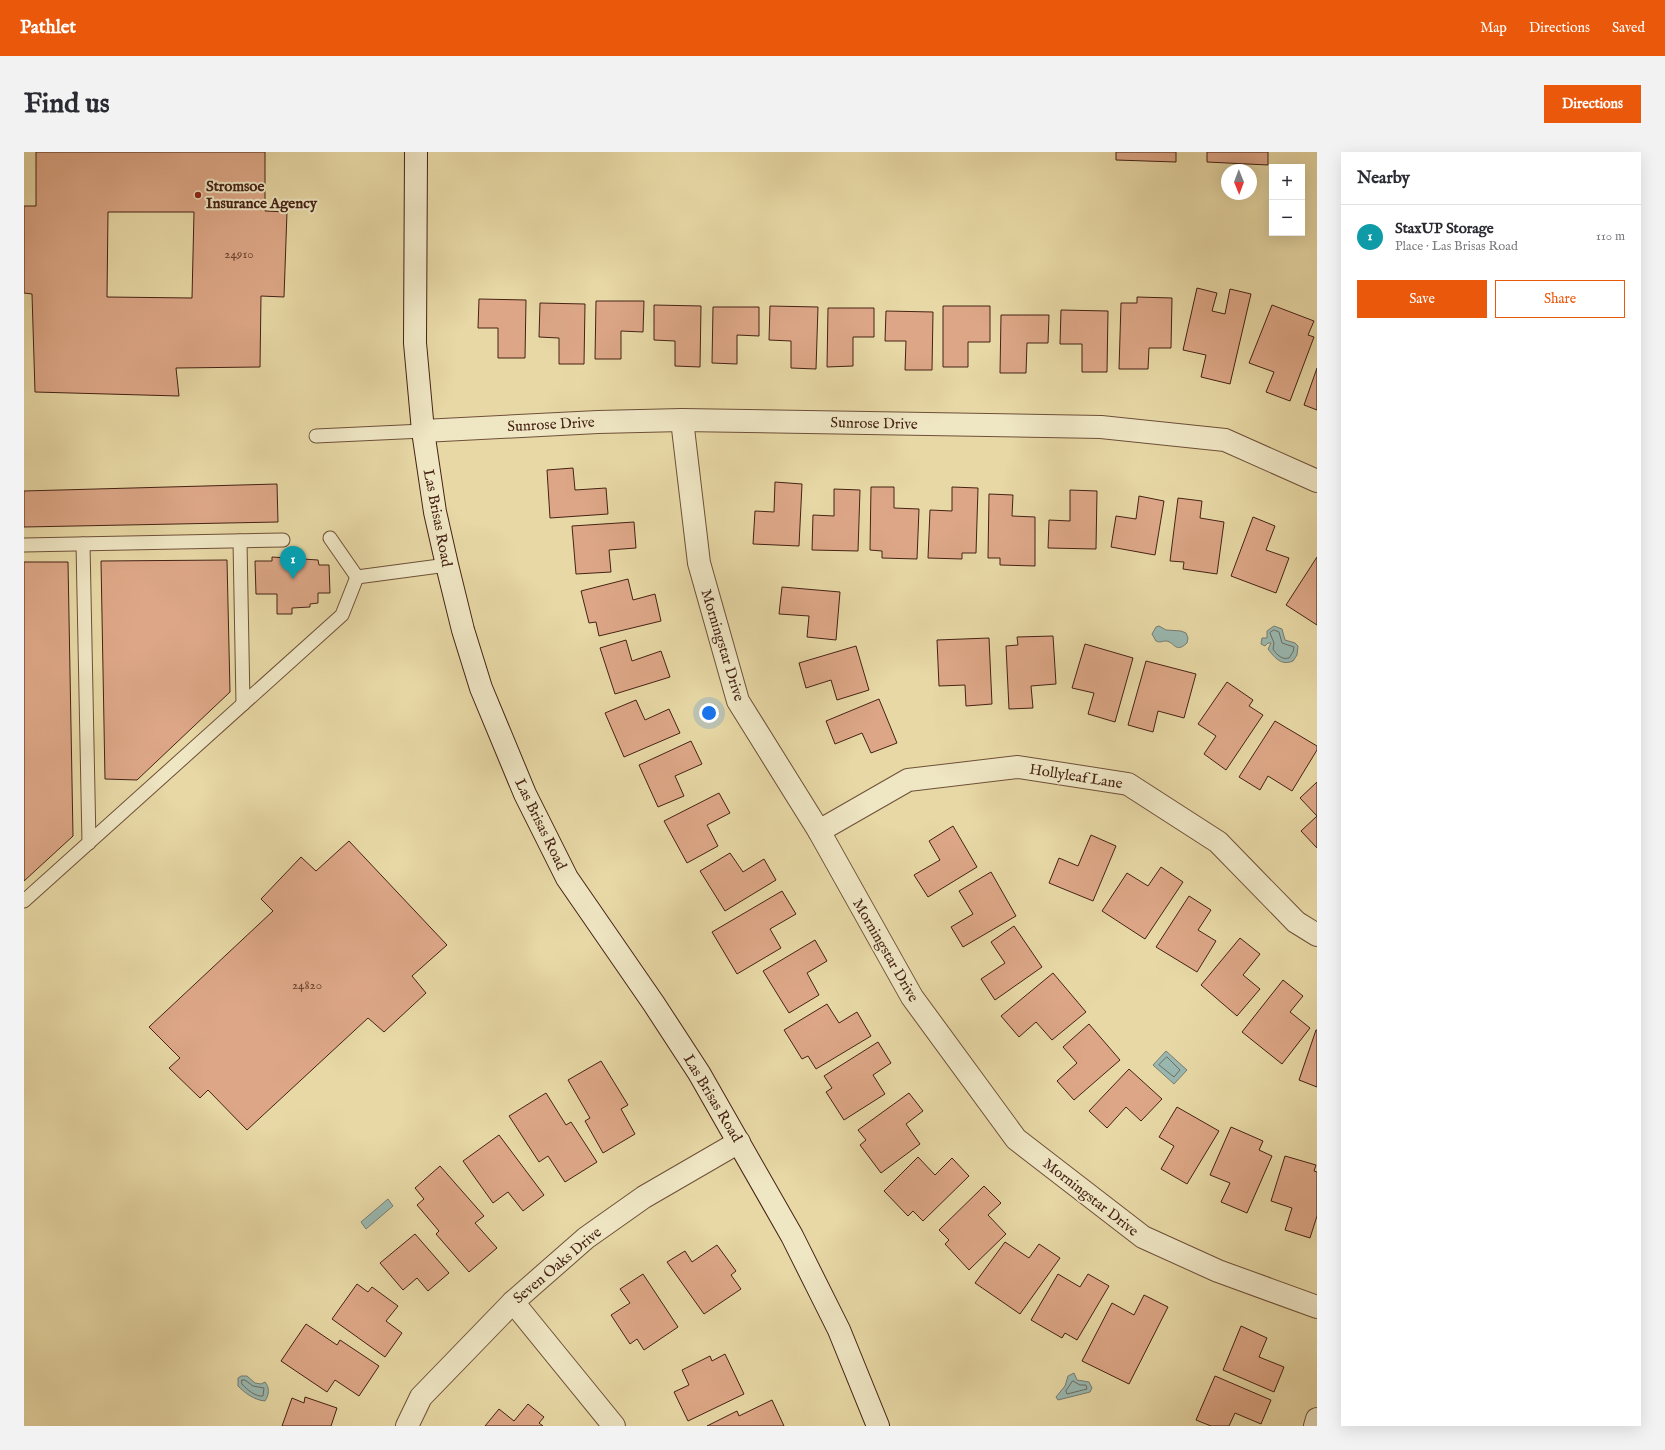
<!DOCTYPE html>
<html lang="en">
<head>
<meta charset="utf-8">
<style>
  body { margin:0; font-family:"IM FELL English",serif; background:#f2f2f3; color:#2b2b33 }
  .controls { position:absolute; right:12px; top:12px; display:grid; overflow:hidden; border-radius:0px; box-shadow:0 4px 16px #0002 }
  .controls button { width:36px; height:36px; display:grid; place-items:center; padding:0; border:0; border-bottom:1px solid #e1e1e2; background:#fff; color:#2b2b33; font:20px sans-serif }
  .compass { position:absolute; left:1197px; top:12px; width:36px; height:36px; border-radius:50%; background:#fff; box-shadow:0 4px 16px #0002; rotate:179deg }
  .you { position:absolute; left:685px; top:561px; width:14px; height:14px; margin:-10px; border:3px solid #fff; border-radius:50%; background:#1a73e8; box-shadow:0 0 0 6px #1a73e833 }
  .badge { display:grid; place-items:center; width:26px; height:26px; border-radius:50%; background:#ea580c; color:#fff; font-size:13px; font-weight:700 }
  .pin { position:absolute; translate:-50% -33px; filter:drop-shadow(0 1px 2px #0008) }
  .pin::after { content:''; position:absolute; top:21px; width:14px; height:12px; background:inherit; clip-path:polygon(0 0,100% 0,50% 100%) }
  .list { margin:0; padding:0; list-style:none }
  h2 { display:flex; justify-content:space-between; align-items:center; height:52px; margin:0; padding:0 16px; font-size:17px }
  h2 small { font-size:13px; font-weight:400; color:#7c7c81 }
  .list li { display:grid; grid-template-columns:26px 1fr auto; gap:12px; align-items:center; box-sizing:border-box; height:64px; padding:0 16px; border-top:1px solid #e1e1e2 }
  .list b { display:block; font-size:15px; white-space:nowrap }
  .list p { margin:0; font-size:13px; white-space:nowrap; color:#7c7c81 }
  .list em { font-size:13px; font-style:normal; color:#7c7c81 }
  .actions { display:flex; gap:8px; padding:12px 16px }
  .actions a { flex:1; padding:9px 0; border:1px solid #ea580c; border-radius:0px; text-align:center; font-size:14px; color:#ea580c }
  .actions .main { background:#ea580c; color:#fff }
  .map { position:relative; flex:none; width:1293px; height:1274px; overflow:hidden; border-radius:0px }
  header { display:flex; align-items:center; gap:24px; box-sizing:border-box; height:56px; padding:0 20px; background:#ea580c; color:#fff }
  header strong { font-size:19px }
  nav { display:flex; gap:22px; margin-inline-start:auto; font-size:14px }
  .intro { display:flex; align-items:center; justify-content:space-between; box-sizing:border-box; height:96px; padding:0 24px }
  h1 { margin:0; font-size:28px }
  .button { padding:10px 18px; border-radius:0px; background:#ea580c; color:#fff; font-size:14px; font-weight:700 }
  main { display:flex; gap:24px; padding:0 24px }
  aside { flex:1; background:#fff; border-radius:0px; box-shadow:0 4px 16px #0002 }
  .map>svg:first-child { display:block }
</style>
</head>
<body>
<header>
<strong>Pathlet</strong>
<nav><a>Map</a><a>Directions</a><a>Saved</a></nav>
</header>
<div class="intro"><h1>Find us</h1><a class="button">Directions</a></div>
<main>
<div class="map">
<svg width="1293" height="1274" viewBox="0 0 1293 1274">
  <rect width="100%" height="100%" fill="#e7d8a5"/>
  <filter id="stains"><feTurbulence type="fractalNoise" baseFrequency=".005" numOctaves="4"/><feColorMatrix values="0 0 0 0 .2 0 0 0 0 .09 0 0 0 0 .02 0 0 0 .5 -.17"/></filter>
  <radialGradient id="worn" r=".72"><stop offset=".6" stop-color="#630" stop-opacity="0"/><stop offset="1" stop-color="#630" stop-opacity=".3"/></radialGradient>
  <g fill="#99b8b0" stroke="#777c72">
    <path d="M1135 474 1142 478 1157 479 1162 481 1164 486 1163 491C1151 502 1151 490 1142 489 1138 489 1136 491 1132 489L1128 482 1132 475Z"/>
    <path d="M1250 474 1258 477 1261 488 1271 491 1274 494 1273 503 1269 509C1257 514 1251 506 1244 497L1247 491H1244L1241 494 1237 492 1238 486H1243V479Z"/>
    <polygon points="1142,899 1163,918 1150,932 1129,913"/>
    <polygon points="364,1047 369,1054 342,1077 337,1070"/>
    <polygon points="1050,1221 1053,1228 1065,1230 1068,1236 1066,1240 1034,1248 1032,1245 1041,1234 1044,1224"/>
    <path d="M217 1224H223L231 1231 237 1232 241 1230C246 1236 245 1243 241 1249 230 1248 221 1241 214 1234V1226Z"/>
  </g>
  <g fill="none" stroke-linecap="round" stroke-linejoin="round">
    <g stroke="#6f6d62" stroke-width="1">
      <path d="M1250 478 1255 480 1258 491 1270 495 1269 500 1265 506C1258 508 1253 503 1249 497L1250 491 1246 481Z"/>
      <polygon points="1143,905 1156,918 1150,925 1135,913"/>
      <path d="M218 1228H221L229 1234 240 1236 239 1244C232 1245 223 1238 218 1232Z"/>
      <polygon points="1049,1229 1056,1233 1062,1233 1063,1237 1043,1242 1042,1239"/>
    </g>
  </g>
  <g fill="#dda787" stroke="#452214" fill-rule="evenodd">
    <path d="M12 0H241V59L263 60 260 145 237 144 236 215 152 216 155 244 11 240 8 142 0 141V54H12ZM84 60H170L168 146 83 145Z"/>
    <polygon points="1092,0 1152,0 1152,10 1092,8"/>
    <polygon points="1183,0 1244,0 1244,13 1183,10"/>
    <polygon points="1173,136 1193,141 1188,159 1201,162 1206,137 1227,142 1206,232 1177,225 1182,203 1159,198"/>
    <polygon points="1113,145 1148,146 1147,196 1125,196 1124,217 1095,217 1097,151 1113,151"/>
    <polygon points="455,147 502,148 501,206 474,206 474,176 454,176"/>
    <polygon points="572,149 620,149 619,180 597,179 597,207 571,207"/>
    <polygon points="516,151 561,152 560,212 535,212 535,186 515,185"/>
    <polygon points="630,153 677,154 676,215 651,214 651,189 630,188"/>
    <polygon points="1248,153 1290,169 1284,183 1290,185 1266,249 1242,240 1250,220 1225,211"/>
    <polygon points="746,154 794,155 792,217 767,216 767,189 745,188"/>
    <polygon points="919,154 966,154 966,190 944,190 944,215 919,215"/>
    <polygon points="689,155 735,155 735,184 713,183 713,212 688,211"/>
    <polygon points="804,156 850,156 850,185 829,185 829,214 803,215"/>
    <polygon points="1037,158 1084,159 1083,220 1058,220 1058,192 1036,192"/>
    <polygon points="862,159 909,160 908,218 881,218 882,189 861,189"/>
    <polygon points="977,163 1025,163 1024,191 1003,191 1002,221 976,221"/>
    <polygon points="1293,216 1293,258 1280,253"/>
    <polygon points="549,316 551,338 582,336 584,362 526,366 523,318"/>
    <polygon points="751,330 778,332 775,394 729,392 731,359 750,360"/>
    <polygon points="253,332 254,370 0,375 0,339"/>
    <polygon points="847,335 870,335 870,356 895,357 893,407 858,406 858,399 846,398"/>
    <polygon points="928,335 954,336 952,401 938,401 938,407 904,406 906,358 928,359"/>
    <polygon points="810,337 836,338 834,399 788,398 789,363 810,364"/>
    <polygon points="1046,338 1073,339 1072,397 1024,396 1025,368 1046,369"/>
    <polygon points="965,342 989,343 988,364 1011,365 1011,414 976,413 976,406 964,406"/>
    <polygon points="1115,344 1140,349 1131,403 1087,395 1092,364 1112,367"/>
    <polygon points="1154,346 1178,349 1176,366 1200,370 1193,422 1159,417 1160,410 1146,409"/>
    <polygon points="1229,365 1251,374 1242,398 1265,406 1252,441 1207,424"/>
    <polygon points="610,370 612,396 585,398 587,420 552,422 548,374"/>
    <polygon points="248,405 294,408 295,413 305,413 306,441 294,441 294,451 286,452 286,455 268,456 268,462 253,462 253,442 232,442 231,409 248,409"/>
    <polygon points="1293,405 1293,473 1262,453"/>
    <polygon points="203,408 206,540 113,628 81,627 77,409"/>
    <polygon points="0,410 44,410 49,684 0,729"/>
    <polygon points="604,427 609,448 631,442 637,469 575,484 572,470 565,471 557,439"/>
    <polygon points="758,435 816,440 812,488 783,485 785,464 755,462"/>
    <polygon points="1029,484 1032,532 1007,534 1009,556 985,557 982,494 994,493 993,485"/>
    <polygon points="965,486 968,552 942,554 941,533 915,534 913,488"/>
    <polygon points="602,488 608,509 637,499 646,525 591,542 576,496"/>
    <polygon points="1061,492 1109,506 1091,570 1064,562 1070,541 1048,536"/>
    <polygon points="832,494 845,538 813,548 807,528 782,536 775,511"/>
    <polygon points="1122,509 1172,522 1160,566 1134,559 1129,580 1104,573"/>
    <polygon points="1203,530 1229,548 1225,554 1239,563 1202,618 1180,602 1192,584 1174,572"/>
    <polygon points="855,547 873,591 847,601 838,581 811,592 802,569"/>
    <polygon points="612,548 621,568 645,557 656,581 600,605 581,561"/>
    <polygon points="1251,569 1293,594 1293,598 1268,639 1244,624 1236,638 1215,625"/>
    <polygon points="667,589 678,612 651,624 660,644 634,655 615,613"/>
    <polygon points="1293,630 1293,696 1277,679 1293,664 1276,646"/>
    <polygon points="695,641 706,661 683,673 694,694 663,711 640,669"/>
    <polygon points="929,674 953,715 904,745 890,723 916,708 905,689"/>
    <polygon points="1067,683 1092,694 1069,749 1025,731 1035,706 1054,714"/>
    <polygon points="325,689 423,793 388,824 402,841 360,880 344,866 223,978 184,938 176,946 145,916 156,906 125,875 249,759 237,747 277,705 292,719"/>
    <polygon points="706,701 719,720 740,707 752,728 701,759 676,719"/>
    <polygon points="1137,715 1159,730 1121,787 1078,759 1103,721 1124,734"/>
    <polygon points="967,720 992,764 939,795 927,775 949,762 935,739"/>
    <polygon points="758,739 772,762 746,777 757,796 713,822 688,780"/>
    <polygon points="1165,744 1187,758 1174,778 1192,789 1173,820 1132,795"/>
    <polygon points="990,774 1018,815 971,848 957,827 981,811 967,790"/>
    <polygon points="1216,786 1236,802 1219,823 1236,837 1213,864 1177,833"/>
    <polygon points="791,788 803,809 783,821 795,843 765,861 739,819"/>
    <polygon points="1029,821 1062,860 1028,888 1012,870 995,885 977,864"/>
    <polygon points="1259,828 1279,844 1266,860 1286,876 1258,912 1218,880"/>
    <polygon points="803,852 815,871 833,860 847,884 792,917 784,904 778,907 760,878"/>
    <polygon points="1065,872 1096,908 1050,948 1033,929 1053,911 1039,895"/>
    <polygon points="1292,878 1293,878 1293,935 1275,928"/>
    <polygon points="854,890 867,911 849,923 861,942 820,968 802,940 808,936 800,924"/>
    <polygon points="577,909 604,953 597,957 611,982 579,1001 561,969 566,966 544,928"/>
    <polygon points="1105,917 1138,947 1117,969 1102,955 1083,976 1065,959"/>
    <polygon points="522,941 542,973 547,970 573,1010 541,1030 524,1004 515,1010 485,964"/>
    <polygon points="885,941 899,959 882,972 896,992 857,1021 836,993 842,988 834,978"/>
    <polygon points="1153,955 1195,979 1163,1032 1137,1017 1150,994 1135,985"/>
    <polygon points="1207,975 1239,989 1235,998 1248,1004 1223,1061 1197,1050 1206,1031 1186,1023"/>
    <polygon points="475,983 520,1043 499,1059 484,1040 469,1051 439,1009"/>
    <polygon points="1261,1004 1292,1013 1290,1019 1293,1020 1293,1064 1286,1086 1261,1078 1268,1056 1247,1049"/>
    <polygon points="894,1005 911,1023 928,1006 945,1024 899,1069 889,1059 884,1064 860,1039"/>
    <polygon points="416,1014 460,1064 451,1071 473,1096 445,1120 412,1082 415,1079 393,1053 400,1047 391,1036"/>
    <polygon points="960,1034 977,1051 964,1063 982,1082 945,1118 921,1092 925,1088 915,1078"/>
    <polygon points="391,1082 425,1121 404,1139 393,1126 379,1138 356,1111"/>
    <polygon points="981,1090 1005,1106 1015,1092 1036,1106 996,1162 951,1131"/>
    <polygon points="693,1093 712,1119 707,1123 717,1137 680,1162 643,1110 661,1099 668,1110"/>
    <polygon points="619,1122 654,1175 620,1198 613,1187 606,1192 587,1163 606,1151 596,1137"/>
    <polygon points="1034,1122 1056,1135 1064,1122 1085,1134 1053,1188 1041,1181 1038,1186 1007,1168"/>
    <polygon points="333,1132 344,1140 348,1135 374,1154 362,1169 378,1181 361,1205 308,1167"/>
    <polygon points="1120,1143 1144,1155 1105,1232 1058,1209 1088,1151 1110,1163"/>
    <polygon points="282,1172 313,1193 316,1188 355,1214 335,1244 311,1228 303,1240 257,1209"/>
    <polygon points="1217,1174 1243,1186 1235,1205 1260,1215 1250,1240 1199,1218"/>
    <polygon points="701,1202 720,1242 664,1269 650,1240 665,1233 658,1218 686,1204 688,1209"/>
    <polygon points="1191,1224 1247,1248 1237,1272 1211,1261 1205,1274 1187,1274 1172,1268"/>
    <polygon points="281,1245 313,1256 307,1274 258,1274 268,1246 280,1251"/>
    <polygon points="748,1248 760,1274 683,1274 713,1259 715,1264"/>
    <polygon points="504,1252 520,1265 515,1271 519,1274 461,1274 475,1257 490,1269"/>
  </g>
  <g fill="none" stroke-linecap="round" stroke-linejoin="round">
    <g stroke="#6e5038" stroke-width="15">
      <g id="lane">
        <polyline points="292,284 399,279"/>
        <polyline points="306,386 333,425"/>
        <polyline points="216,389 219,552"/>
        <polyline points="59,392 65,691"/>
        <polyline points="0,393 259,388"/>
        <polyline points="0,749 318,463 333,425 423,413"/>
      </g>
    </g>
    <g stroke="#6e5038" stroke-width="24">
      <g id="street">
        <polyline points="658,268 675,411 714,549 795,679 888,845 992,987 1119,1085 1194,1119 1293,1155"/>
        <polyline points="399,279 574,270 658,268 1077,275 1201,288 1293,329"/>
        <polyline points="795,679 884,628 994,615 1104,632 1194,690 1272,770 1293,783"/>
        <polyline points="489,1150 590,1274"/>
        <polyline points="383,1274 397,1245 489,1150 562,1086 620,1045 715,990"/>
        <polyline points="1291,1274 1293,1267"/>
      </g>
    </g>
    <g stroke="#452214" stroke-width="24">
      <polyline id="secondary" points="392,0 391,191 399,279 411,360 423,413 439,478 457,536 501,642 543,726 630,852 675,921 768,1084 815,1178 854,1274"/>
    </g>
    <use href="#lane" stroke="#efe6c4" stroke-width="13"/>
    <use href="#street" stroke="#efe6c4" stroke-width="22"/>
    <use href="#secondary" stroke="#efe6c4" stroke-width="22"/>
  </g>
  <circle fill="#8f2418" stroke="#efe6c4" stroke-width="1.5" cx="174" cy="43" r="4"/>
  <g text-anchor="middle" stroke-width="4" stroke-linejoin="round" paint-order="stroke">
    <g font-size="13" fill="#6b4331">
      <text x="215" y="106">24910</text>
      <text x="283" y="837">24820</text>
    </g>
    <g font-size="15" font-weight="bold" fill="#452214" stroke="#efe6c4" text-anchor="start">
      <text x="182" y="39">Stromsoe<tspan x="182" dy="17">Insurance Agency</tspan></text>
    </g>
    <g font-size="15" fill="#452214" stroke="#efe6c4">
      <text transform="translate(850 271) rotate(1)" y="5">Sunrose Drive</text>
      <text transform="translate(527 272) rotate(-3)" y="5">Sunrose Drive</text>
      <text transform="translate(414 366) rotate(79)" y="5">Las Brisas Road</text>
      <text transform="translate(699 493) rotate(73)" y="5">Morningstar Drive</text>
      <text transform="translate(1052 624) rotate(9)" y="5">Hollyleaf Lane</text>
      <text transform="translate(517 672) rotate(64)" y="5">Las Brisas Road</text>
      <text transform="translate(862 798) rotate(60)" y="5">Morningstar Drive</text>
      <text transform="translate(689 946) rotate(59)" y="5">Las Brisas Road</text>
      <text transform="translate(1067 1045) rotate(38)" y="5">Morningstar Drive</text>
      <text transform="translate(533 1113) rotate(-40)" y="5">Seven Oaks Drive</text>
    </g>
  </g>
  <rect width="100%" height="100%" filter="url(#stains)"/>
  <rect width="100%" height="100%" fill="url(#worn)"/>
</svg>
<div class="controls">
<button>+</button>
<button>−</button>
</div>
<svg class="compass" viewBox="-18 -18 36 36"><path d="M0-13l5 13h-10z" fill="#e53935"/><path d="M0 13l5-13h-10z" fill="#7c7c81"/></svg>
<div class="you"></div>
<div class="pin badge" style="left:269px;top:427px;background:#0f9aa8">1</div>
</div>
<aside>
<h2>Nearby<small></small></h2>
<ul class="list">
<li><span class="badge" style="background:#0f9aa8">1</span><div><b>StaxUP Storage</b><p>Place · Las Brisas Road</p></div><em>110 m</em></li>
</ul>
<div class="actions"><a class="main">Save</a><a>Share</a></div>
</aside>
</main>
</body>
</html>
